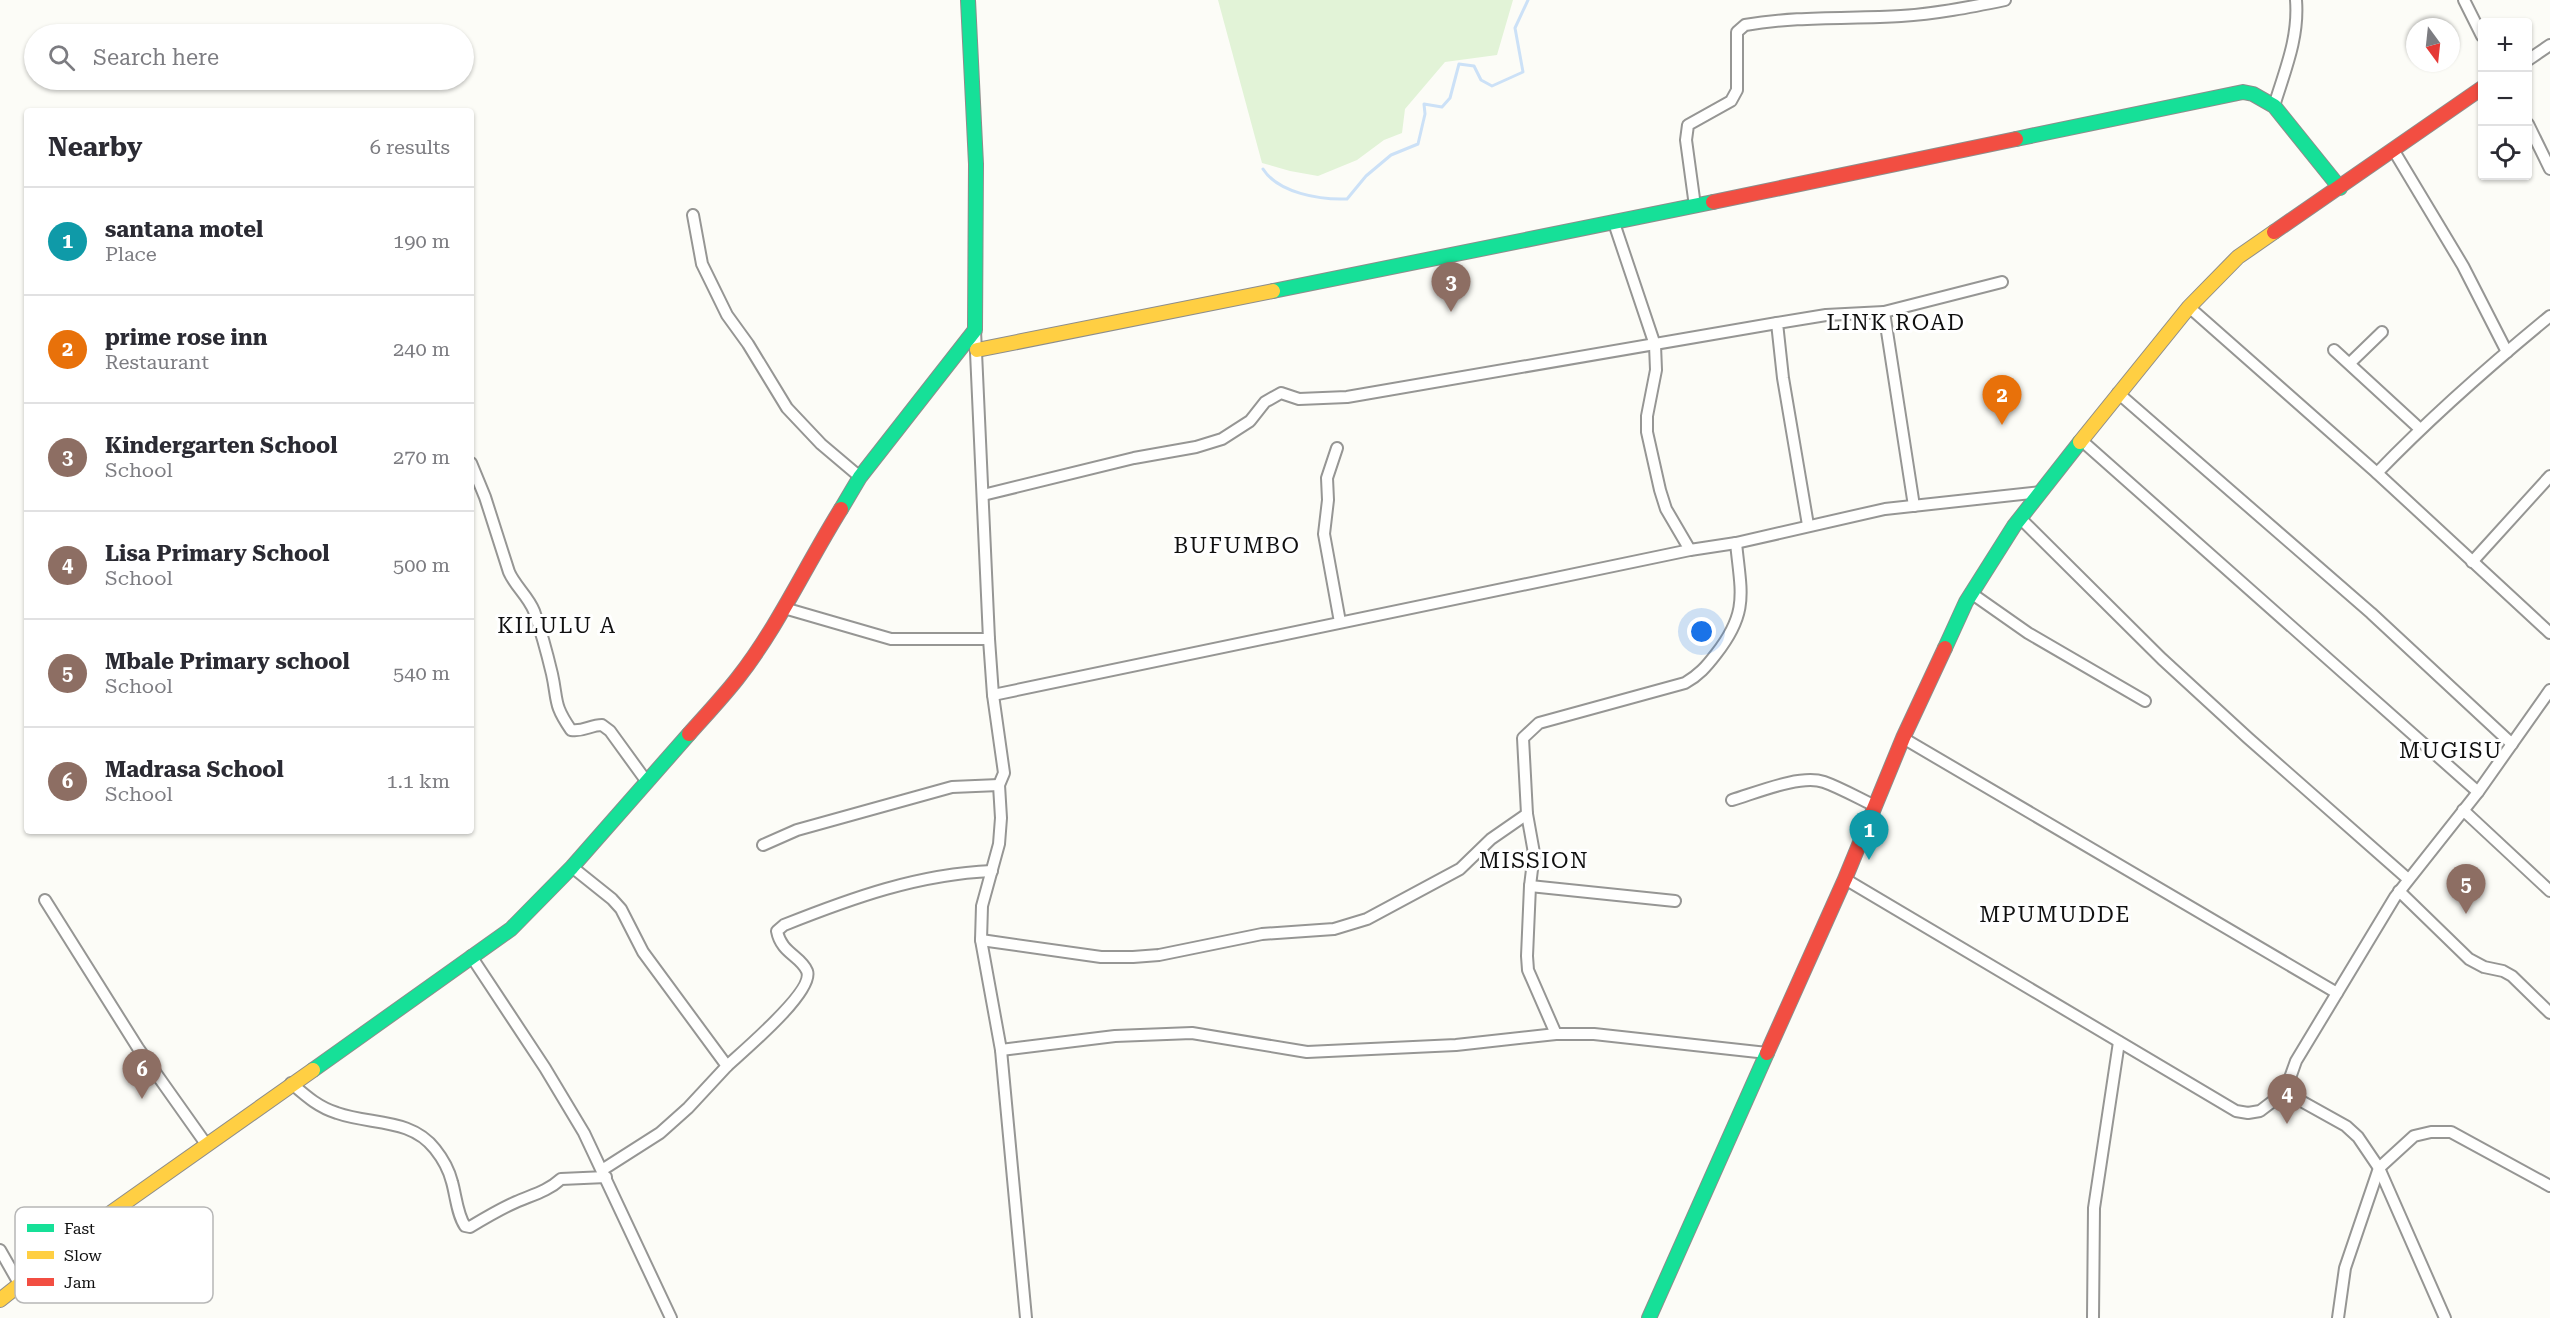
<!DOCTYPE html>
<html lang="en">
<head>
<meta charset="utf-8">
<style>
  body { margin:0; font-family:"Roboto Serif",serif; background:#f2f2f3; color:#2b2b33 }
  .controls { position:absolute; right:18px; top:18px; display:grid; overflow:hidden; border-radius:6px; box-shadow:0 2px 4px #0004 }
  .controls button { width:54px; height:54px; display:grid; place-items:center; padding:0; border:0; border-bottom:2px solid #e1e1e2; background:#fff; color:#2b2b33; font:30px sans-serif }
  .compass { position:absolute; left:2406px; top:18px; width:54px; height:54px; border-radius:50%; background:#fff; box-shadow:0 2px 4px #0004; rotate:165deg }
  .you { position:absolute; left:1702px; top:632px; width:21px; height:21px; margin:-15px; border:4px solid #fff; border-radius:50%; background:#1a73e8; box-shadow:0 0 0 9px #1a73e833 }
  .badge { display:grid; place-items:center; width:39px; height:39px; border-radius:50%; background:#636361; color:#fff; font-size:20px; font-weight:700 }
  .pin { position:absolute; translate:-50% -50px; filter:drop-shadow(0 2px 3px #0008) }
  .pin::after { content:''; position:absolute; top:32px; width:21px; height:18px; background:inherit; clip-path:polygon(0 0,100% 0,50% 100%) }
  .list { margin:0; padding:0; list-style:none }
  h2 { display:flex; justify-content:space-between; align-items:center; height:78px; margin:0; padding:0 24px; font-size:26px }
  h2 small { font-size:20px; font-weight:400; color:#7c7c81 }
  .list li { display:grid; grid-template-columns:39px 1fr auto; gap:18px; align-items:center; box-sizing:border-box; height:108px; padding:0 24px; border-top:2px solid #e1e1e2 }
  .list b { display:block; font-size:22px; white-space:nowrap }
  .list p { margin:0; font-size:20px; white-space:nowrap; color:#7c7c81 }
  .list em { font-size:20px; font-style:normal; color:#7c7c81 }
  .icon { flex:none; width:33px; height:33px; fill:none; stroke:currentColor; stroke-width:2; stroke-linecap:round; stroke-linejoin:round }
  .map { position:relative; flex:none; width:2550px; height:1318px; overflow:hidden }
  .search { position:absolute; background:#fff; box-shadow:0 2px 4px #0004; left:24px; top:24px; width:450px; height:66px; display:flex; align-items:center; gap:15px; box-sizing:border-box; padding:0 21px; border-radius:33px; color:#7c7c81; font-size:22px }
  .panel { position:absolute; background:#fff; box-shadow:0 2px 4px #0004; left:24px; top:108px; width:450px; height:726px; border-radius:6px }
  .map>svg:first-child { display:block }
</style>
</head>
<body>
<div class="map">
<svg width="2550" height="1318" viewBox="0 0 2550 1318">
  <rect width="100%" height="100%" fill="#fcfcf7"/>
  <polygon fill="#e2f3d7" points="1218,0 1513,0 1497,55 1445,62 1405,109 1402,133 1384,140 1357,160 1318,176 1290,171 1262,163"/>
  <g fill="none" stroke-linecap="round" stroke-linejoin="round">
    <path stroke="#cce1f7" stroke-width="3" d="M1263 169C1278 193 1320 200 1347 199L1366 176 1391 155 1418 144 1425 114 1424 104 1442 107 1450 98 1459 64 1474 66 1481 80 1492 86 1523 72 1515 28 1528 0"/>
    <g stroke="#969694" stroke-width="14">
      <g id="street">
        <polyline points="2464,0 2482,36"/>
        <polyline points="2528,60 2550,45"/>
        <path d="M2274 106C2285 70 2299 38 2296 0"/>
        <polyline points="2528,124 2550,169"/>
        <polyline points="2394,151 2463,266 2507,352"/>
        <path d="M1695 206 1686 140 1688 125 1731 101 1737 90V32L1745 25C1797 16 1850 19 1901 16 1936 14 1971 7 2005 0"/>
        <polyline points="693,215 702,264 727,315 748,344 787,408 821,444 860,477"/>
        <polyline points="1614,223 1655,345 1656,370 1647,416 1647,432 1660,490 1666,509 1690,550"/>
        <polyline points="2189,307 2377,473 2550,633"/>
        <polyline points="975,330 989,639 993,695 1004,773 999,785 1001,818 999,844 982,906 981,940 1001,1050 1026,1318"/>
        <polyline points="2334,350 2420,429"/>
        <polyline points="2350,363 2382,332"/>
        <polyline points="2118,393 2371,613 2512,744"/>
        <polyline points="2081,440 2478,792"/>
        <polyline points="1337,448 1327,478 1328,500 1324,534 1340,622"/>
        <path d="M471 463 485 497 509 572C515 586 528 596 534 611 541 631 547 653 552 674 558 701 553 704 571 730 584 732 590 725 602 725L610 731 647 782"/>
        <path d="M2377 473C2432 416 2489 366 2550 316"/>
        <polyline points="983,495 1134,458 1196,447 1222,439 1250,421 1265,402 1281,393 1299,399 1347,397 1777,323"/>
        <polyline points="1914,506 1884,312 2002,282"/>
        <polyline points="2020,518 2162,659 2248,738 2408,879"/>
        <polyline points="1808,525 1783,378 1777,323 1826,315 1884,312"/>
        <polyline points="2472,562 2550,476"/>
        <polyline points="1971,593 2028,633 2145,701"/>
        <polyline points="784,608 891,639 989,639"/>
        <polyline points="993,695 1690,550 1736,543 1885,509 2041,492"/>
        <polyline points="1903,738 2337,993"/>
        <path d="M1732 800C1756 793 1800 774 1824 782 1841 788 1858 798 1875 806"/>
        <polyline points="2463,810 2550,891"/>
        <polyline points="763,845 797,830 952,787 999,785"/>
        <polyline points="572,867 612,899 621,909 643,952 727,1066 688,1108 660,1133 602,1170"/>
        <polyline points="1845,879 2236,1111 2248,1113 2260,1111 2285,1092 2296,1061 2395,897 2478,792 2550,690"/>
        <polyline points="1530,886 1675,901"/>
        <polyline points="2399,891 2469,959 2484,967 2503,971 2512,976 2550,1013"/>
        <polyline points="45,900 138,1048 206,1144"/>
        <polyline points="981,940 1101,957 1133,957 1159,955 1262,934 1334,929 1367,919 1460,869 1491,839 1527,814"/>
        <polyline points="471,956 545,1068 584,1133 671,1318"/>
        <path d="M1556 1034 1528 970 1527 956 1530 886 1534 853 1527 814 1523 738 1539 723 1685 683C1699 675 1706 667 1716 654 1749 612 1741 593 1736 543"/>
        <polyline points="1001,1050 1115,1036 1192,1033 1307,1052 1456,1045 1556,1034 1594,1034 1767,1053"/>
        <path d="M727 1066C742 1052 815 991 807 971 801 956 781 953 777 931L784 925C852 898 918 874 992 871"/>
        <path d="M291 1083C306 1096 318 1107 337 1113 371 1125 411 1118 435 1149 443 1159 449 1170 452 1182 456 1196 457 1214 465 1226L470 1227C485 1218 500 1209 516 1202 532 1195 548 1191 561 1179L606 1177"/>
        <polyline points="2285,1092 2346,1126 2358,1137 2379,1168 2445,1318"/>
        <polyline points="0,1250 20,1285"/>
        <polyline points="2093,1318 2094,1208 2119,1042"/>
        <polyline points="2338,1318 2345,1268 2379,1168 2414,1136 2431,1132 2451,1132 2550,1186"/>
      </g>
    </g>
    <g stroke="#8d8d8b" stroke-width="16">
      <g id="fast">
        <polyline points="2016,139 2243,92 2253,94 2274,106 2340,188"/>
        <polyline points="1273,291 1713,202"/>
        <polyline points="841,509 860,477 975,330 976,164 968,0"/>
        <polyline points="1945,648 1966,602 2014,526 2080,442"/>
        <polyline points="313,1070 511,929 572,867 689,734"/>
        <polyline points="1649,1318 1767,1053"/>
      </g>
    </g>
    <g stroke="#8d8d8b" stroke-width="16">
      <g id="slow">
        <polyline points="977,350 1273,291"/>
        <polyline points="2080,442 2189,307 2238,257 2274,232"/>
        <polyline points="0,1300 102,1219 313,1070"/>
      </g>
    </g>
    <g stroke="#8d8d8b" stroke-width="16">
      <g id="jam">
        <polyline points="1713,202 2016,139"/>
        <polyline points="2274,232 2482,88"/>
        <path d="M689 734C705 716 722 698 737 679 778 627 806 565 841 509"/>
        <polyline points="1767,1053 1845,879 1903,738 1945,648"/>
      </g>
    </g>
    <use href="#street" stroke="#fffffe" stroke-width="10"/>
    <use href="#fast" stroke="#16e098" stroke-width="14"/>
    <use href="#slow" stroke="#ffcf43" stroke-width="14"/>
    <use href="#jam" stroke="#f24e42" stroke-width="14"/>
  </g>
  <g text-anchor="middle" stroke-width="6" stroke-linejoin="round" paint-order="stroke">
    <g font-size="22" letter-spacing="1.5" fill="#101010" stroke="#fff">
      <text x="1896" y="330">LINK ROAD</text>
      <text x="1237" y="553">BUFUMBO</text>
      <text x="557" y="633">KILULU A</text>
      <text x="2451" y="758">MUGISU</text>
      <text x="1534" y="868">MISSION</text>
      <text x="2055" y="922">MPUMUDDE</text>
    </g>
  </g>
  <rect x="15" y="1207" width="198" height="96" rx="9" fill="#fff" stroke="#b7b7b7" stroke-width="1.5"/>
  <rect x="27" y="1224" width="27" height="8" fill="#16e098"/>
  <rect x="27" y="1251" width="27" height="8" fill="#ffcf43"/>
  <rect x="27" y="1278" width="27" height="8" fill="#f24e42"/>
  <g font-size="16" fill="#101010">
    <text x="64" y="1234">Fast</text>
    <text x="64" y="1261">Slow</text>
    <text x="64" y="1288">Jam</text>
  </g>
</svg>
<div class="controls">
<button>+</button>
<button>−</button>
<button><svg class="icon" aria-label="locate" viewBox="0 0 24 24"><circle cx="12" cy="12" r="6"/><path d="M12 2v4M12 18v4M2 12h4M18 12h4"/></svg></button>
</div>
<svg class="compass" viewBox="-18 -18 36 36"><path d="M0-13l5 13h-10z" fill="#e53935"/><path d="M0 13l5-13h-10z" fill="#7c7c81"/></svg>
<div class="you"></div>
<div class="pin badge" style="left:1869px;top:860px;background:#0f9aa8">1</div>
<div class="pin badge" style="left:2002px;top:425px;background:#e8710a">2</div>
<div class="pin badge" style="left:1451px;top:312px;background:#8d6e63">3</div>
<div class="pin badge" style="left:2287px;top:1124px;background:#8d6e63">4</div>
<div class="pin badge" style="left:2466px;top:914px;background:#8d6e63">5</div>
<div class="pin badge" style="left:142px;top:1099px;background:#8d6e63">6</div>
<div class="search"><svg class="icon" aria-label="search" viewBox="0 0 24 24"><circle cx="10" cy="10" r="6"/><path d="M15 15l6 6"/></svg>Search here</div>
<section class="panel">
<h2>Nearby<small>6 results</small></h2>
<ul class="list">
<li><span class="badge" style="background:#0f9aa8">1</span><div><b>santana motel</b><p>Place</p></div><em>190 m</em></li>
<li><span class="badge" style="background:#e8710a">2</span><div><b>prime rose inn</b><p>Restaurant</p></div><em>240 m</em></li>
<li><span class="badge" style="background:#8d6e63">3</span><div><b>Kindergarten School</b><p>School</p></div><em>270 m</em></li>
<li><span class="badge" style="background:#8d6e63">4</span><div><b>Lisa Primary School</b><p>School</p></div><em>500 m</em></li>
<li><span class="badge" style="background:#8d6e63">5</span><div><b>Mbale Primary school</b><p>School</p></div><em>540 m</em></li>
<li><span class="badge" style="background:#8d6e63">6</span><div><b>Madrasa School</b><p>School</p></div><em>1.1 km</em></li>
</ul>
</section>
</div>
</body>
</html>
